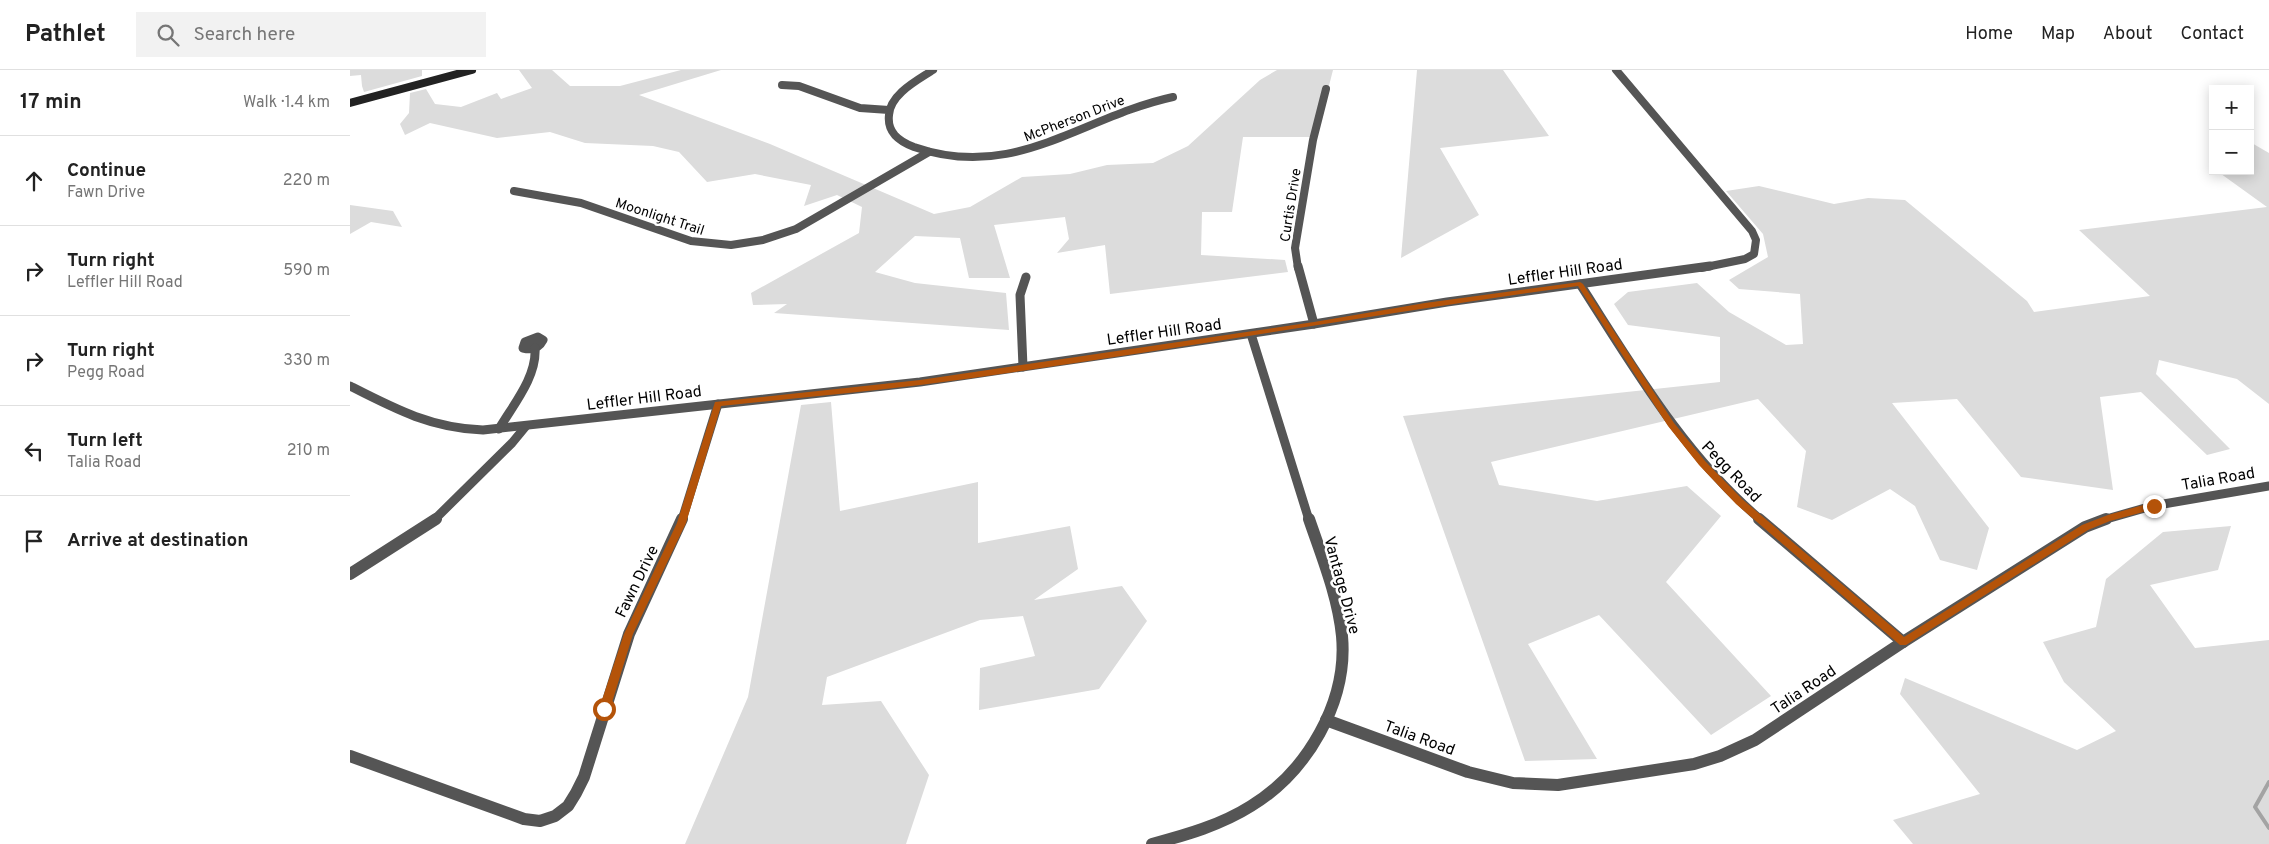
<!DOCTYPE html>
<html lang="en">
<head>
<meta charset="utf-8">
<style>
  body { margin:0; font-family:Overpass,sans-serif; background:#f2f2f2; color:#222 }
  .controls { position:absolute; right:15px; top:15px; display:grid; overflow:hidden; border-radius:0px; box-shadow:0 2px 12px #0003 }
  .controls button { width:45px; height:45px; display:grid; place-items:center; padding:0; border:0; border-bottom:1px solid #e0e0e0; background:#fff; color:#222; font:25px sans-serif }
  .stop { position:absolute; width:15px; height:15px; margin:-11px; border:4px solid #b45309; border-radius:50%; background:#fff }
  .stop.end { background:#b45309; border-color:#fff; box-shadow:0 1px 5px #0008 }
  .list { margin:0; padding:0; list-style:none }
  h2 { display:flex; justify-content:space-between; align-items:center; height:65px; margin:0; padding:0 20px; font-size:21px }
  h2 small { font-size:16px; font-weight:400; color:#767676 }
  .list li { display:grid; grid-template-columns:32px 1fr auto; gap:15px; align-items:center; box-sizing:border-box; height:90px; padding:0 20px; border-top:1px solid #e0e0e0 }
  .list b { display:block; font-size:19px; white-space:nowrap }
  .list p { margin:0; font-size:16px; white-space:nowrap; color:#767676 }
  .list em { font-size:16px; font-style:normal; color:#767676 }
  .icon { flex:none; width:28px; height:28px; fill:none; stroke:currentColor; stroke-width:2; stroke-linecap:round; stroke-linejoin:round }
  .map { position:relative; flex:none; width:1919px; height:774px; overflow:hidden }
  header { display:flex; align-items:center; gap:30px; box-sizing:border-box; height:70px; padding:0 25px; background:#fff; border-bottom:1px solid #e0e0e0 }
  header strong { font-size:24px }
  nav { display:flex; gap:28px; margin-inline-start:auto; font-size:18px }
  .search { width:350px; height:45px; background:#f2f2f2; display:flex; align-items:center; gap:12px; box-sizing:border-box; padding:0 18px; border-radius:0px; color:#767676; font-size:19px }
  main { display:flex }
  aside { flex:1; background:#fff }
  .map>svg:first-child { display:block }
</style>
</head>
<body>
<header>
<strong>Pathlet</strong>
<div class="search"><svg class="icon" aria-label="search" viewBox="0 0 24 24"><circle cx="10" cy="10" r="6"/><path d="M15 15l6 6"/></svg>Search here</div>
<nav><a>Home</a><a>Map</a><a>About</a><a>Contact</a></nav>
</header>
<main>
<aside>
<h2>17 min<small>Walk · 1.4 km</small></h2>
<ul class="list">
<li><svg class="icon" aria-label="ahead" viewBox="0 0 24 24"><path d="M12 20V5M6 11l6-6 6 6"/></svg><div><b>Continue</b><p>Fawn Drive</p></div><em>220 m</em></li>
<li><svg class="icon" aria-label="right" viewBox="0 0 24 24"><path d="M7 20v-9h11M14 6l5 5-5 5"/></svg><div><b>Turn right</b><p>Leffler Hill Road</p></div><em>590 m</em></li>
<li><svg class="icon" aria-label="right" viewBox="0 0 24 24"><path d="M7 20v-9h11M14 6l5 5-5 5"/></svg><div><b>Turn right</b><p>Pegg Road</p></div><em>330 m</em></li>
<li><svg class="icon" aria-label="left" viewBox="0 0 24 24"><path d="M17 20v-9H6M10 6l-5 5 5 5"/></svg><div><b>Turn left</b><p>Talia Road</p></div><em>210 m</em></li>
<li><svg class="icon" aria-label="arrive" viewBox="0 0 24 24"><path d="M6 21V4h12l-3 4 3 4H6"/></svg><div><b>Arrive at destination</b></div></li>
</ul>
</aside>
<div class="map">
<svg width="1919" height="774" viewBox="0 0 1919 774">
  <rect width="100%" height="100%" fill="#fff"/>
  <g fill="#dcdcdc">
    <polygon points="0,0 72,0 72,6 14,22 12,16 11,5 0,6"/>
    <polygon points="169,0 202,0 220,16 270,16 331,0 371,0 289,25 420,74 584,144 620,137 672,107 720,104 757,95 803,93 838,76 910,10 927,0 983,0 966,67 893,67 882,142 852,142 851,185 935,190 938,202 760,224 755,175 707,183 719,169 715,147 644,155 660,208 619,208 610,168 565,166 525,202 565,213 656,223 659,260 424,243 437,234 403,235 401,223 509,163 512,137 487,125 454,136 461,115 405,104 357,112 329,82 303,76 235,73 200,62 147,68 80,53 55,65 50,54 59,43 60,23 76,19 85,34 111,37 147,23 151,29 182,18"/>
    <polygon points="1067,0 1153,0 1199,66 1090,78 1129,145 1051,188"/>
    <polygon points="1900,72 1919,83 1919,334 1887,309 1809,290 1806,304 1880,379 1857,385 1791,322 1750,327 1763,420 1671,407 1607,329 1542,333 1639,458 1627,500 1590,490 1565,436 1540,419 1482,450 1447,437 1456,381 1408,329 1141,392 1149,415 1247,431 1337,416 1371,446 1316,512 1421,626 1361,665 1249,545 1178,574 1247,689 1175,691 1053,346 1370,312 1370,267 1278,255 1264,234 1278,222 1347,213 1379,242 1436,275 1453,274 1450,224 1389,219 1379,210 1418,187 1413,164 1376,121 1409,116 1484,134 1518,128 1555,130 1677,231 1684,242 1800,226 1729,160 1917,137 1867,101 1900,101"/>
    <polygon points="0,135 43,141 52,157 21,152 0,164"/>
    <polygon points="481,332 490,441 628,412 628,473 720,456 728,499 684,530 772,516 797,551 749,619 629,640 630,598 685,586 673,546 630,550 477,607 472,635 531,631 579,705 556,774 335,774 398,627 451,335"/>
    <polygon points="1881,456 1868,500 1800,515 1845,578 1919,570 1919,774 1563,774 1543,750 1630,724 1550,624 1555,608 1727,680 1766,661 1714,612 1693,572 1746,557 1756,509 1813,462"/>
  </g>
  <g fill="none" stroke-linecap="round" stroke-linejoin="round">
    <polyline stroke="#a3a3a3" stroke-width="4" points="1919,712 1905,737 1919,758"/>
    <g stroke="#555" stroke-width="8">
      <path d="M583 0C568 10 540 24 539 45 537 62 548 71 564 77 665 112 731 47 823 27"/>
      <polyline points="1266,0 1402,161 1406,170 1404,184 1395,189 1351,198"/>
      <polyline points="432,15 449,16 510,38 539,40"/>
      <polyline points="164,121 231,133 341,171 381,175 413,170 446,159 579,82"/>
      <polyline points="948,198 945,178 963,70 976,19"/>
    </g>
    <g stroke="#555" stroke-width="9">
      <polyline points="948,196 964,254"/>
      <path d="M1230 214C1284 298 1334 385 1411 450"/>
      <polyline points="901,264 959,450"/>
      <path d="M188 267 193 270C189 278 182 280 173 278L175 272Z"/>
      <polyline points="673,297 670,225 676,207"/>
      <path d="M0 316C45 339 81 358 133 360L570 312 964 254 1097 232 1360 196"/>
      <path d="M149 359C163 335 187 307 185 278"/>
      <polyline points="84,450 162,373 176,356"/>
      <polyline points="332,450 368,334"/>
      <polyline points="1753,450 1802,436 1919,416"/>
    </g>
    <g stroke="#555" stroke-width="12">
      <polyline points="1409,449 1553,572"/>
      <polyline points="0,504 86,449"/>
      <polyline points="976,650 1118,702 1163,713 1208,715 1344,694 1370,686 1405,670 1553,572 1735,457 1756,449"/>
      <polyline points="0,686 174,749 190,751 205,746 218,736 226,723 234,707 279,564 332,449"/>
      <path d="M802 774C836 765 871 755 901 736 957 702 998 632 992 566 988 526 972 487 959 449"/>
    </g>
    <polyline stroke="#222" stroke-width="8" points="0,33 122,0"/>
  </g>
  <path fill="#b45309" d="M1230 212 1233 214 1324 353 1355 391 1392 429 1554 567 1732 455 1758 445 1804 432 1809 436 1808 438 1760 451 1738 460 1556 575H1550L1386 434 1349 395 1318 356 1228 216C1008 246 790 286 570 315 504 323 437 329 371 336L336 453 283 564 260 639 254 643 249 639 274 564 327 453 365 332 570 310 964 252 1075 233Z"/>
  <g text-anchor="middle" stroke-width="5" stroke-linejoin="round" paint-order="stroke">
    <g font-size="14" fill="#000" stroke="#fff">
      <text transform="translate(724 48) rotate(-21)" y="5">McPherson Drive</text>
      <text transform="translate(940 135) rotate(-81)" y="5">Curtis Drive</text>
      <text transform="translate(310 146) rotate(18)" y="5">Moonlight Trail</text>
    </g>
    <g font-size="16" fill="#000" stroke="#fff">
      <text transform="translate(1215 201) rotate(-8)" y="6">Leffler Hill Road</text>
      <text transform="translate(814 261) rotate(-8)" y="6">Leffler Hill Road</text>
      <text transform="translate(294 327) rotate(-7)" y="6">Leffler Hill Road</text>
      <text transform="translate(1382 401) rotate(46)" y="6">Pegg Road</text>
      <text transform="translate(1868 408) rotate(-10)" y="6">Talia Road</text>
      <text transform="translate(286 511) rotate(-64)" y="6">Fawn Drive</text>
      <text transform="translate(993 515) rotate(75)" y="6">Vantage Drive</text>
      <text transform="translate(1453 619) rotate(-34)" y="6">Talia Road</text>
      <text transform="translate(1070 667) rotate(20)" y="6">Talia Road</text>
    </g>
  </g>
</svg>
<div class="controls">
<button>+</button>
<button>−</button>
</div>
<div class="stop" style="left:254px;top:639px"></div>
<div class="stop end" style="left:1804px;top:436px"></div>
</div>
</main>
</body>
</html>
